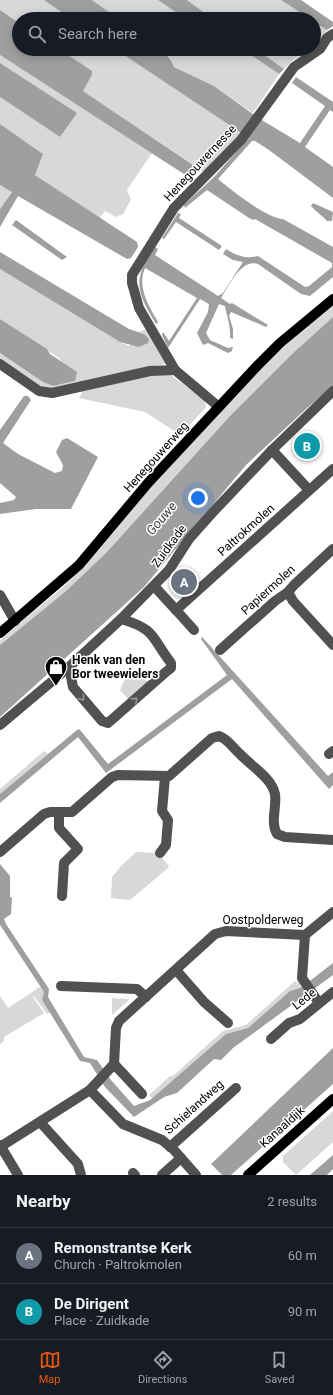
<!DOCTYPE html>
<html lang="en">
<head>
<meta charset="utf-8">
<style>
  body { margin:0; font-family:Roboto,sans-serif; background:#242831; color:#f1f3f6 }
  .you { position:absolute; left:198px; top:498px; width:14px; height:14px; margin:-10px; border:3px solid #fff; border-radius:50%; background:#1a73e8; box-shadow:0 0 0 6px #1a73e833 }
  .badge { display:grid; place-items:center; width:26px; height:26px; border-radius:50%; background:#ea580c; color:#fff; font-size:13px; font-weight:700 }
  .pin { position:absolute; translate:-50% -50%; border:2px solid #fff; box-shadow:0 1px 4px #0006 }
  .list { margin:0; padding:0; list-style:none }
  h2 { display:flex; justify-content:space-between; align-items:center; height:52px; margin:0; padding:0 16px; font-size:17px }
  h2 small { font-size:13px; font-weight:400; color:#9ea1a6 }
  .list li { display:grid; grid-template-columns:26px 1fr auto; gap:12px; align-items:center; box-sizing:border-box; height:56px; padding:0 16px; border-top:1px solid #363941 }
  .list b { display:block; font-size:15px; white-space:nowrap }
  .list p { margin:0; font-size:13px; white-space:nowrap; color:#9ea1a6 }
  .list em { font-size:13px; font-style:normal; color:#9ea1a6 }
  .icon { flex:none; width:22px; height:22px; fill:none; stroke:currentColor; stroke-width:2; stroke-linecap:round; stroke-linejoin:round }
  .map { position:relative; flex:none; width:333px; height:1175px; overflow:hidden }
  .search { position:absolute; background:#171b24; box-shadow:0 2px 10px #0003; left:12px; right:12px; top:12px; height:44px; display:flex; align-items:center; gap:10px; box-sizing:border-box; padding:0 14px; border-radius:22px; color:#9ea1a6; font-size:15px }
  .sheet { height:164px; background:#171b24 }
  nav { display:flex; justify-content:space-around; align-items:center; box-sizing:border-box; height:56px; border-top:1px solid #363941; background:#171b24; font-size:11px; color:#9ea1a6 }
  nav a { display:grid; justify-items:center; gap:2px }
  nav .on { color:#ea580c }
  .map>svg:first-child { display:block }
</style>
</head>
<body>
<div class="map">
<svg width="333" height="1175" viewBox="0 0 333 1175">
  <rect width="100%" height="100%" fill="#fff"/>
  <g fill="#d8d8d8">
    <polygon points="0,0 44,0 71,19 19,19 19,23 0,10"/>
    <polygon points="92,0 158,0 186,19 119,19"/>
    <polygon points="187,0 281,0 310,19 213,19"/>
    <polygon points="314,22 327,30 314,45"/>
    <polygon points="59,49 115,49 243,133 204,172 83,91 92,75"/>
    <polygon points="161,49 242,49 279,74 253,113 214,86 174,67 171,59"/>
    <polygon points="256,49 310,49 294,59 284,69"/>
    <polygon points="0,55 152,153 127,190 131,200 123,214 116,217 105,211 99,218 35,175 43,154 0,124 0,97 60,137 76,113 0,63"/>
    <polygon points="0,185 12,191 0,209"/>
    <polygon points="0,269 120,342 129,346 144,334 138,332 147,329 167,361 165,364 52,389 38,385 0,359 0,353 43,382 53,386 75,381 59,358 0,319"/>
    <polygon points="333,306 333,317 292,354 229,417 106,553 66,591 0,645 0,640 62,588 100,548 144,495 267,362 304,329"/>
    <polygon points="156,374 171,375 205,401 206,407 186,429 176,432 145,412 79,398 83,391"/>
    <path d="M140 673 149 684 130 701 120 690C125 677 126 676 140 673Z"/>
    <polygon points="44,751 48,754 0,794 0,789"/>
    <polygon points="136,852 158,853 169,866 168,868 130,900 111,898 112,877 121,866"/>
    <polygon points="295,981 296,983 299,981 303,986 290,991 248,1028 226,1034 152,1098 149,1095 170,1076 173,1076 223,1031 246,1025"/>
    <polygon points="40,987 44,992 42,1000 50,1012 47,1014 34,996 33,997 44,1013 4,1037 4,1041 0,1044 0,996 8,1008"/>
    <polygon points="112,998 129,999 129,1000 112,1015"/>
    <polygon points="333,1111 333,1142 296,1175 283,1162 283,1156"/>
  </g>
  <g fill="#9f9f9f">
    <polygon points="44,0 92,0 119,19 71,19"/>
    <polygon points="158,0 187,0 213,19 186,19"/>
    <polygon points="281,0 301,0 333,22 333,26 327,30 314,22 314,19 310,19"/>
    <polygon points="0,10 19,23 19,49 59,49 92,71 92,75 83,91 196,167 197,171 193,175 187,176 0,55"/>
    <path d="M115 49H161L171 60 174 67 214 86 260 119 300 143 325 106 292 83 296 77 333 102V112L330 110 305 147 333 167V198L269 150 255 141H252L218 179C231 190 268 219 283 219L333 247V277L310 296 301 294 258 264C241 258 229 286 221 298L230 304 232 303 268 325 266 327 231 312 229 316 233 329V339L230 338C231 326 227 317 225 306L219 304 206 333 210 340 228 348 233 347 232 351 228 353 208 343 203 345 197 333 208 312 209 304 200 299 168 348 162 335 163 332 169 341 197 298 145 268C137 287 148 305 158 322L156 324C136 291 132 279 155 247L158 249 155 255 218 296 223 293 243 262 233 260 223 254 226 249C237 256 245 259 258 256L305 287 309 286 332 267V263L255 219 253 220 249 218 207 190 185 208 184 205 214 177 249 138Z"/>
    <polygon points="242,49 256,49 284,69 279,74"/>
    <polygon points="0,63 77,113 60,137 0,97"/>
    <polygon points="0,124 43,154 35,175 137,242 138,247 131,258 127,259 18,196 0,227 0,209 12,192 0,185"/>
    <path d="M313 203 333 212 332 221H327C322 215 316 212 311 206Z"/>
    <polygon points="178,213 181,214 179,218 222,246 219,250 176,222 164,239 162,238"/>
    <polygon points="16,220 67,257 62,260 12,225"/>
    <polygon points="0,252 129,329 144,334 149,339 148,343 139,347 120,342 0,269"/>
    <polygon points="333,317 333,386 306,409 246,465 144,587 0,717 0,645 66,591 106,553 229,417 292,354"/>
    <polygon points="0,319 47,349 50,354 77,372 75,381 53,386 43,382 0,353"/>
    <polygon points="24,396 28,396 31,400 3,443 18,454 55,473 62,471 63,465 56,452 62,440 67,438 98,457 71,509 36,509 0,514 0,503 14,500 16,497 0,483 0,430"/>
    <polygon points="202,637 328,776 333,772 333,785 329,789 232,679 106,773 78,737 0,803 0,794 77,730 79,729 81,731 108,764 227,675 201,639"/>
    <polygon points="0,864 10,876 10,897 12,898 11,914 4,919 6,924 49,989 48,997 84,1057 97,1060 111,1080 134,1106 150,1100 226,1034 248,1028 290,991 302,987 333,963 333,975 233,1048 221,1060 214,1059 177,1093 164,1097 134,1117 105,1087 90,1063 80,1061 42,1000 44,992 0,925"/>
    <polygon points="333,1048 333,1084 231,1175 222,1175 211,1164"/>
    <polygon points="333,1155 333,1169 327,1175 310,1175"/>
  </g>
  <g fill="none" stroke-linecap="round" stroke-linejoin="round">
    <g stroke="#515151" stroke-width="10">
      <polyline points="0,364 39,391 52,393 150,371 175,370"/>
      <polyline points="219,407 175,370 139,308 132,283 132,275 174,208 241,140 294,67 320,49 327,38 333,34"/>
      <polyline points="272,450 309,490"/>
      <polyline points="154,586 176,610 333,469"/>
      <polyline points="288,592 293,601 333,645"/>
      <polyline points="0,595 15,621"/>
      <polyline points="176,610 194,630"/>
      <polyline points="220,650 275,601 288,592 294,585 333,549"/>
      <path d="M69 667 73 687 102 721 108 723 167 671 171 668V663C151 637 156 629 121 619"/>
      <polyline points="0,725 69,667 121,619 169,570 189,539 214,511 272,450 333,391"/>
      <polyline points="329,754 333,751"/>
      <polyline points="59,812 59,828 78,849 64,863 62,896"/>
      <path d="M0 852 44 814 50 812H72L112 777 118 775 169 776 212 738 219 736C228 739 233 748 240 754 251 766 271 777 275 794 277 807 270 822 277 834L285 837 333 840"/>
      <polyline points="160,853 166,845 168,820 162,811 165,777"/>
      <polyline points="305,935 302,978 319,1003"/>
      <polyline points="176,970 204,1002 228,1023"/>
      <polyline points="61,986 137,989 146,997"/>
      <polyline points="271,1039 289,1023 300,1019 333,992"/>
      <polyline points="114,1064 142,1094"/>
      <polyline points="90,1090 114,1064 116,1028 119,1021 215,934 226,931 305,935 333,912"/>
      <polyline points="40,1122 78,1164 81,1175"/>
      <polyline points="0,1145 18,1175"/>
      <polyline points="0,1147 90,1090 123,1124 162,1140 174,1150 196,1175"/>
      <polyline points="170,1147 236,1088"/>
      <polyline points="133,1173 135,1175"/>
      <polyline points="162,1175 181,1158"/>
    </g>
    <g stroke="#000" stroke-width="10">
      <polyline points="0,633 79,565 148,483 258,365 280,343 333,299"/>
      <polyline points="248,1175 333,1099"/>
    </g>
  </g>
  <defs><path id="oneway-chevron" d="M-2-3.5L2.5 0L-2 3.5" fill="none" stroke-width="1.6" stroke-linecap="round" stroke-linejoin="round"/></defs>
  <g stroke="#979797">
    <use href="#oneway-chevron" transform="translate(82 698) rotate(49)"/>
    <use href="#oneway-chevron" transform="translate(135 700) rotate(-42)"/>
  </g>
  <defs>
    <g id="shop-pin" transform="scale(1.15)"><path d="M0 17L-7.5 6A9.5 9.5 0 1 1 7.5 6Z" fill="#000" stroke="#fff"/><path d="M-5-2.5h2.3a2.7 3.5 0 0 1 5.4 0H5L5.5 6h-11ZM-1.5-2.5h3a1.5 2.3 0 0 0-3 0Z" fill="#fff"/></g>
  </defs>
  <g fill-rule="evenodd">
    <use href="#shop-pin" x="56" y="667"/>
  </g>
  <g text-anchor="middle" stroke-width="3" stroke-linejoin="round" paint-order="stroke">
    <g font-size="12" fill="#000" stroke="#fff">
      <text transform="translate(200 163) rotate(-47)" y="4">Henegouwernesse</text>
      <text transform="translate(156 457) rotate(-48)" y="4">Henegouwerweg</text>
      <text transform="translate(246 530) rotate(-42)" y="4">Paltrokmolen</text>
      <text transform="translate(169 546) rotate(-54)" y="4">Zuidkade</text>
      <text transform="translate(268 590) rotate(-42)" y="4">Papiermolen</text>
      <text x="263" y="924">Oostpolderweg</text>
      <text transform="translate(304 999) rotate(-38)" y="4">Lede</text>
      <text transform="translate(194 1107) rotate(-42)" y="4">Schielandweg</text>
      <text transform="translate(282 1127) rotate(-42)" y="4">Kanaaldijk</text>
    </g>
    <g font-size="12" font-weight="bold" fill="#000" stroke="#fff" text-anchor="start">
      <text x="72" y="664">Henk van den<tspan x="72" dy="14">Bor tweewielers</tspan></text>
    </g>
    <g font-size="13" font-style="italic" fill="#404040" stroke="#fff">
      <text transform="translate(161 518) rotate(-50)" y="5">Gouwe</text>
    </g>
  </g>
</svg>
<div class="you"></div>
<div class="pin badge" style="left:184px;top:582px;background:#6b7280">A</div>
<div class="pin badge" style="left:307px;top:446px;background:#0f9aa8">B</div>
<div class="search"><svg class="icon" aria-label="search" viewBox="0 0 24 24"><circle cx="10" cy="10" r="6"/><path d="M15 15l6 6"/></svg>Search here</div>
</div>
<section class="sheet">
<h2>Nearby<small>2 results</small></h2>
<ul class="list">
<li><span class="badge" style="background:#6b7280">A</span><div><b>Remonstrantse Kerk</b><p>Church · Paltrokmolen</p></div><em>60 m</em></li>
<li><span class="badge" style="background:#0f9aa8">B</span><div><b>De Dirigent</b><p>Place · Zuidkade</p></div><em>90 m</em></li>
</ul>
</section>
<nav>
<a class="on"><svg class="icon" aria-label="map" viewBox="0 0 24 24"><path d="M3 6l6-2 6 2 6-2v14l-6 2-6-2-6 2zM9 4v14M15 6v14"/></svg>Map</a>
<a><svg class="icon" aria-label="directions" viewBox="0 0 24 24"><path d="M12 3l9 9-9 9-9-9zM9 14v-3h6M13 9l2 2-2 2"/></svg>Directions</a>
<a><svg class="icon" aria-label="saved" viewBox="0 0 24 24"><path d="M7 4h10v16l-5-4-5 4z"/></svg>Saved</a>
</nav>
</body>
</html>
